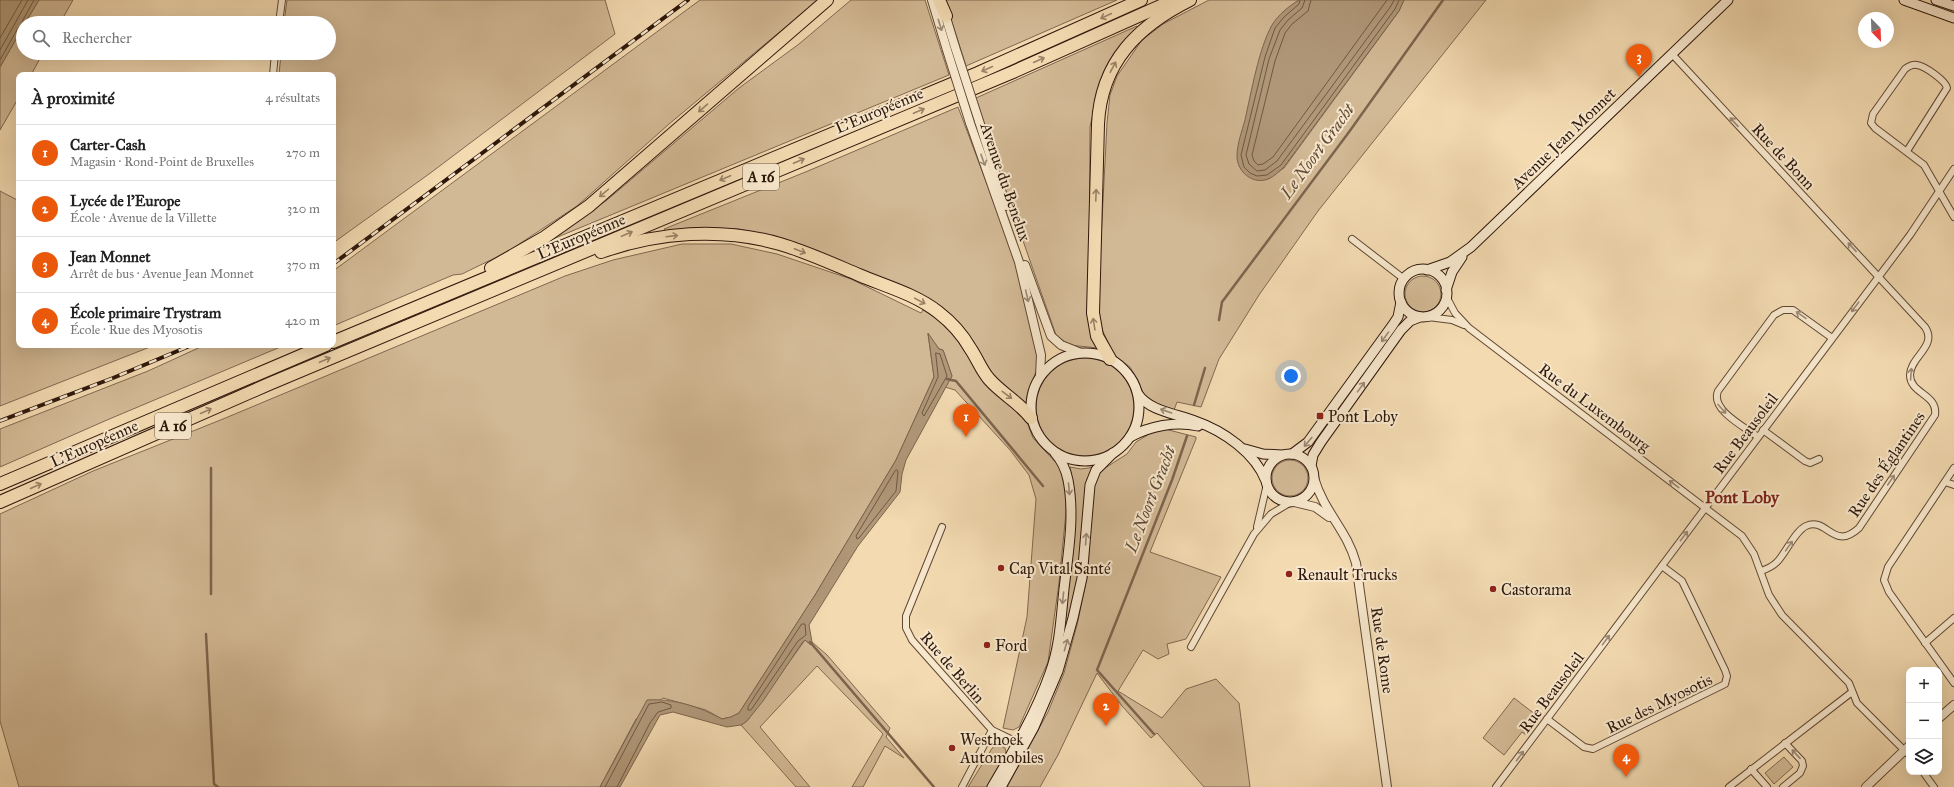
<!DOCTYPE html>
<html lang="fr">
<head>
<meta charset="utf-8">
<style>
  body { margin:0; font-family:"IM FELL Great Primer",serif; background:#f6f6f6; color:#222 }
  .controls { position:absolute; right:12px; bottom:12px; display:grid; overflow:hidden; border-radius:8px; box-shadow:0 4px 16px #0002 }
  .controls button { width:36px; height:36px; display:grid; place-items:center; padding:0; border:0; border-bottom:1px solid #e0e0e0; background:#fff; color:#222; font:20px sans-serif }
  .compass { position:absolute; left:1858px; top:12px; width:36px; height:36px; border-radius:50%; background:#fff; box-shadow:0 4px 16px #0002; rotate:157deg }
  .you { position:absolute; left:1291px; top:376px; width:14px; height:14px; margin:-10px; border:3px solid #fff; border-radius:50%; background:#1a73e8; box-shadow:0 0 0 6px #1a73e833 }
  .badge { display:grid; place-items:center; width:26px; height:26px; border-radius:50%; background:#ea580c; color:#fff; font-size:13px; font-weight:700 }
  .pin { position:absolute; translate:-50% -33px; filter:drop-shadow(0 1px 2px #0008) }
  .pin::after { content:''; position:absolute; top:21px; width:14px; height:12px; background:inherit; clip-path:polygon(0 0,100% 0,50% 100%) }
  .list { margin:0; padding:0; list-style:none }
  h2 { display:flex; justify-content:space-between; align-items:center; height:52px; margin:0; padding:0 16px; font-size:17px }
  h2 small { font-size:13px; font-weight:400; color:#767676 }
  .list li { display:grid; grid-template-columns:26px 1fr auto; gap:12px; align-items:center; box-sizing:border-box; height:56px; padding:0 16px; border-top:1px solid #e0e0e0 }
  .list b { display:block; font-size:15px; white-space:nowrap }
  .list p { margin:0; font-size:13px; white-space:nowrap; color:#767676 }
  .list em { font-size:13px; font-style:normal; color:#767676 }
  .icon { flex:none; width:22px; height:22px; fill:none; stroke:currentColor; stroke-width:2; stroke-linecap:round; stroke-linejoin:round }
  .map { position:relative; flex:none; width:1954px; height:787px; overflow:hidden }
  .search { position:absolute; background:#fff; box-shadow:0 4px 16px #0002; left:16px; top:16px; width:320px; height:44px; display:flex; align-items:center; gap:10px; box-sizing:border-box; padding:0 14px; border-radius:22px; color:#767676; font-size:15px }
  .panel { position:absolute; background:#fff; box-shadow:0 4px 16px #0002; left:16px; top:72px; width:320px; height:276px; border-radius:8px }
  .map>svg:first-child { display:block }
</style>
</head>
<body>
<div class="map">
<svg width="1954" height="787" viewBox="0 0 1954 787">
  <rect width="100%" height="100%" fill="#f3dab1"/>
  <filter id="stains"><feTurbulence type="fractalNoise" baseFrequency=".005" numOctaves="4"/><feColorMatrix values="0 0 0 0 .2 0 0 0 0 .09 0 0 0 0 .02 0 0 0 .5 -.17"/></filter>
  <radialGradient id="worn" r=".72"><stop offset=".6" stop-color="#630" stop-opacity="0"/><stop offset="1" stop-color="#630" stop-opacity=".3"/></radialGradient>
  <g fill="#d2b995" stroke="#806850">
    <polygon points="39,0 73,0 60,23 25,23"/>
    <polygon points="287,0 605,0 615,34 429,174 333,243 333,75 279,75 281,53 329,53 329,23 284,23"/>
    <polygon points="700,0 818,0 669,124 577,206 507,252 462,274 453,275 333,326 333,271"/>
    <polygon points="851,0 925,0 949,75 548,241 607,200 739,88 799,44"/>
    <polygon points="945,0 1117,0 966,66"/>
    <polygon points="1209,0 1299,0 1272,26 1261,56 1250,99 1268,179 1284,168 1399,11 1404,0 1486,0 1318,211 1259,295 1219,359 1201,407 1177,402 1174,410 1149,400 1143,393 1138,380 1130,367 1114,355 1100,325 1098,299 1107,123 1110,95 1117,76 1142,40 1163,24"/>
    <polygon points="1137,26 1138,28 1097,96 1090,127 1089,309 1098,348 1069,345 1056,335 1007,195 976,98"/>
    <polygon points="23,27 23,53 43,53 31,75 19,75 19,97 0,130 0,67"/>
    <path d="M958 107 1015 258 1038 360C1037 376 1028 387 1026 403L996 380 957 321 801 246 769 235 739 229 691 228 667 233 664 229 808 171Z"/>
    <polygon points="0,191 19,201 19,345 155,345 0,406"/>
    <polygon points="682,244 731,244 777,254 851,279 921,313 923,310 939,320 954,335 1025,417 1033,438 1059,466 1066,485 1066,512 1059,583 1048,662 1019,727 1013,730 1003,728 1027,617 1036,499 1029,475 1010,450 955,390 945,387 952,376 943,350 939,349 928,334 934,377 896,460 815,595 739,713 731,717 722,719 706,710 663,698 636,719 600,787 19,787 0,721 0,514 93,471 223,419 565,276 613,260"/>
    <circle cx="1423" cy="294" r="18"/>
    <polygon points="205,345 285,345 107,420 0,467 0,429 148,371"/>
    <circle cx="1085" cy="407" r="49"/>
    <polygon points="1165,429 1196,437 1196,439 1150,552 1221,577 1186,639 1167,644 1169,654 1158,659 1143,650 1118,691 1162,718 1186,689 1216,679 1239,703 1250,787 1204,787 1157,733 1151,738 1122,706 1097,673 1058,755 1040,787 1007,787 1048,712 1064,673 1077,625 1088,573 1092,490 1099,474 1105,468 1127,454 1136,442 1151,433"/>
    <circle cx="1290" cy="478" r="18"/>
    <path d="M1070 467 1081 469 1095 467 1087 479 1079 570 1065 637 1062 636C1068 580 1080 523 1070 467Z"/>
    <polygon points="805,640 811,645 812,642 827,655 890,728 886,737 904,758 885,746 863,787 852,787 883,734 817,666 760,727 810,787 796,787 741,725 747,721"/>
    <polygon points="1514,698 1540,718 1526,735 1522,732 1504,755 1483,738"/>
    <polygon points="999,745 1005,748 1006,752 987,787 968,787 991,750 994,746"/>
    <polygon points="1784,757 1793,767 1774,784 1765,773"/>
  </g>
  <g fill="#b09879" stroke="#7c644d">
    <polygon points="0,0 39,0 25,23 23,23 23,27 0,67"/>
    <path d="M1299 0H1404L1399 11 1283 168C1279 171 1274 177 1268 179 1253 185 1237 172 1237 156 1237 144 1242 131 1245 120 1251 93 1259 48 1272 25 1278 15 1289 6 1299 0Z"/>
    <path d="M928 333 939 349 943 350 952 376 906 460 902 474 900 492 858 546 809 625 812 642 811 645 805 640 802 643 763 701 747 721 741 725 727 727 673 712 660 715 620 787H600L647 700C673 698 700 707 722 719L731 717 739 713 815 595 896 460 934 377Z"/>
  </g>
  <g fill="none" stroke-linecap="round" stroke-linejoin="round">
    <g stroke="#6f5842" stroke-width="1">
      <polyline points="1300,0 1299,4 1284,17 1275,28 1265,57 1241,155 1244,167 1250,173 1257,176 1267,175 1281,165 1395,9 1399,0"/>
      <polyline points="1305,0 1302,8 1288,20 1280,30 1269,59 1246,155 1249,164 1257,171 1265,170 1277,161 1391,6 1394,0"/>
      <polyline points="1311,0 1308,11 1292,24 1285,33 1275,61 1252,155 1254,161 1258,165 1263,164 1273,157 1387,0"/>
      <polyline points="0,38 22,0"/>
      <polyline points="0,50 28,0"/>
      <polyline points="0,60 18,28 22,25 23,20 34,0"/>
      <polygon points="936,353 940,354 947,376 924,416 922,413 938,377"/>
      <polygon points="897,470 898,472 896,491 859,538 857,539 856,536 895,471"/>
      <polygon points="802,624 805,624 806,635 798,641 751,710 748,710 748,707"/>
      <polyline points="605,787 649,704 662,702 671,705 671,708 658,712 650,723 617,787"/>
    </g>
    <g stroke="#7c644d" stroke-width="2.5">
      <polyline points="1219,320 1222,302 1349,132 1443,0"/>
      <polyline points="947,379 956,381 1043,486"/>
      <polyline points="1194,405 1205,368"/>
      <polyline points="211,594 211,468"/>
      <polyline points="206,634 214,784 218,787"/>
      <polyline points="810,642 934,787"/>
      <polyline points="1154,734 1097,670 1172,480 1187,436"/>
    </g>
    <g stroke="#5f4834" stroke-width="8">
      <g id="minor">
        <polyline points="279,23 282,0"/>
        <path d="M1672 54 1925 327C1938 346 1910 357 1910 375 1910 394 1938 394 1935 415L1859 528C1833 552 1827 516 1806 526 1795 531 1786 553 1777 562 1772 567 1767 569 1761 571"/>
        <polyline points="273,75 275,53"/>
        <path d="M1907 151 1947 88C1946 81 1925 66 1917 65 1913 64 1909 66 1905 69L1873 114 1871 123 1875 128 1924 165 1954 217"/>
        <polyline points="1352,239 1404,279"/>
        <polyline points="1446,296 1455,313 1469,328 1742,536 1754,554 1769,595 1782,615 1849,683 1857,703 1909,755"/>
        <polyline points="1428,317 1452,320 1464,325"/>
        <polyline points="1763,430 1805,461 1810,463 1819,459"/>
        <path d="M1758 437C1745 427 1710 410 1718 391L1774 315 1783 310H1793L1832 338"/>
        <polyline points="1954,468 1888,567 1884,580 1889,592 1954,683"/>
        <polyline points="1945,482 1954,485"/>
        <polyline points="942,527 906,616 906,628 912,640 992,730 1021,744"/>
        <polyline points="1257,527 1267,484"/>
        <polyline points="1925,643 1954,618"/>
        <polyline points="1191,647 1254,534 1271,514 1291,502"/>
        <polyline points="1547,719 1584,747 1593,749 1725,684 1727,676 1725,670 1682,581 1662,566"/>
        <polyline points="1751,769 1767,787"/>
        <polyline points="1923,772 1934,787"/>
        <polyline points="962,787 992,730"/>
        <polyline points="1496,787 1910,235 1954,169"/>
        <polyline points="1729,787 1852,692"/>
        <polyline points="1783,787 1800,773 1803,766 1802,761 1785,743"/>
      </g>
    </g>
    <g stroke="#5f4834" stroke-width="10">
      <g id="tertiary">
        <polyline points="932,0 947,50"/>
        <polyline points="944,11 955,47"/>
        <polyline points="979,121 1006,206"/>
        <polyline points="970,123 1019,262 1041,355 1040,376"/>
        <polyline points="1025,265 1051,336 1061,345 1081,353"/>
        <path d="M1314 478C1324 512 1347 530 1356 563L1387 787"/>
        <polyline points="1294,502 1315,507 1329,517"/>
        <polyline points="1939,718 1954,705"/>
        <polyline points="1866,787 1909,746"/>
      </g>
    </g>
    <g stroke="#2e170b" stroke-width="11">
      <g id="secondary">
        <polyline points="1904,0 1954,18"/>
        <polyline points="1936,0 1954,6"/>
        <circle cx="1423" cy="293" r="24"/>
        <polyline points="1427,270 1450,262 1471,247 1728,0"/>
        <polyline points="1446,290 1452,272 1462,257"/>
        <circle cx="1085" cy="407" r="54"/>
        <path d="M1138 394C1149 411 1177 414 1195 421 1224 431 1255 453 1266 481"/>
        <path d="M1130 437C1150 426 1175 421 1198 426"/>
        <polyline points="1245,449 1263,454 1282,455"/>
        <polyline points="1292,454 1308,442 1392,326 1398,317 1401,302"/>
        <circle cx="1290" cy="478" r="24"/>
        <polyline points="1311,466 1313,455 1321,442 1401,330 1410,321 1420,317"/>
        <path d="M992 787C1014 750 1036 713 1050 673 1060 646 1061 617 1064 589 1068 554 1075 516 1068 480 1066 470 1062 461 1055 453"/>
        <polyline points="1001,787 1034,727 1058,671 1073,618 1082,578 1090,485 1096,470 1113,453"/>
      </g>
    </g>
    <g stroke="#2e170b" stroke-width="14">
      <g id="motorway">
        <polyline points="939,0 946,16"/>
        <path d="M601 252C658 232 721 227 780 244 807 252 833 264 859 275 885 286 915 294 938 312 951 322 962 334 970 348 977 358 981 370 989 379 1002 394 1019 402 1031 418"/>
        <polyline points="491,268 545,237 589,206 827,0"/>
        <polyline points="333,342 978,73 1141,0"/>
        <path d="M1110 359 1097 336 1093 313 1098 124C1101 62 1138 26 1190 0"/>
        <polyline points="0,484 326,345"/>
        <polyline points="0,502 269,384 1013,72 1174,0"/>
      </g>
    </g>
    <use href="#minor" stroke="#f7e7cc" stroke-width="6"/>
    <use href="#tertiary" stroke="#f7e7cc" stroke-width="8"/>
    <use href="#secondary" stroke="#f7e7cc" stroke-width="9"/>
    <use href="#motorway" stroke="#f3dab1" stroke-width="12"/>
    <g stroke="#2e170b" stroke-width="4">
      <g id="rail">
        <polyline points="333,264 688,0"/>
        <polyline points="0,421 113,378 192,345"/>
      </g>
    </g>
    <use href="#rail" stroke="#f7e7cc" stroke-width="2.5" stroke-dasharray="8" stroke-linecap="butt"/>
    <g stroke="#5f4834" stroke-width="10" stroke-linecap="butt">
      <g id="tertiary-bridge">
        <polyline points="955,47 979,121"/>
        <polyline points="947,50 970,123"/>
      </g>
    </g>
    <use href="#tertiary-bridge" stroke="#f7e7cc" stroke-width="8"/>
  </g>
  <defs><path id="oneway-shaft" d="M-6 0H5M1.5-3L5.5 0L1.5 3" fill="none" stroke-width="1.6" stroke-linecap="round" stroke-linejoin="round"/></defs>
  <g stroke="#9a8266">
    <use href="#oneway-shaft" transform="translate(1106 16) rotate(155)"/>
    <use href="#oneway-shaft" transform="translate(1039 60) rotate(-24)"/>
    <use href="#oneway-shaft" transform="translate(1113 67) rotate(-62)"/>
    <use href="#oneway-shaft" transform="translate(987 69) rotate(156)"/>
    <use href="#oneway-shaft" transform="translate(703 108) rotate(139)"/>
    <use href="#oneway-shaft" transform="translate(919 111) rotate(-23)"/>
    <use href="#oneway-shaft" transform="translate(799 161) rotate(-23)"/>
    <use href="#oneway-shaft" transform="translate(725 178) rotate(157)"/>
    <use href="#oneway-shaft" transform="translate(604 193) rotate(140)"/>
    <use href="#oneway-shaft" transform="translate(1096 195) rotate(-88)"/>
    <use href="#oneway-shaft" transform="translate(627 234) rotate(-23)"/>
    <use href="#oneway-shaft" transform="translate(672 236) rotate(-7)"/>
    <use href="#oneway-shaft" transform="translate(800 251) rotate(21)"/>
    <use href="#oneway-shaft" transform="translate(920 301) rotate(28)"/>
    <use href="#oneway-shaft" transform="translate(1094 324) rotate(-99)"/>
    <use href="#oneway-shaft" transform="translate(325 360) rotate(-23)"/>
    <use href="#oneway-shaft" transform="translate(1007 395) rotate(37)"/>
    <use href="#oneway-shaft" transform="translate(206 411) rotate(-24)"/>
    <use href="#oneway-shaft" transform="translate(36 486) rotate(-24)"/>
  </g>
  <g stroke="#9d8975">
    <use href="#oneway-shaft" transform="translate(940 25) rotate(73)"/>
    <use href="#oneway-shaft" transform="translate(1734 122) rotate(-133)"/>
    <use href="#oneway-shaft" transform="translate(983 160) rotate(70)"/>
    <use href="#oneway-shaft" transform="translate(1852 247) rotate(-133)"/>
    <use href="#oneway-shaft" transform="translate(1027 296) rotate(77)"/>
    <use href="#oneway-shaft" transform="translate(1855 307) rotate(127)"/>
    <use href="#oneway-shaft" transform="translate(1801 315) rotate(-145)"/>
    <use href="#oneway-shaft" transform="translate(1385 337) rotate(126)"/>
    <use href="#oneway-shaft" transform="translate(1911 374) rotate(-86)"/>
    <use href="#oneway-shaft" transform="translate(1361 387) rotate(-54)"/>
    <use href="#oneway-shaft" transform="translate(1722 409) rotate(48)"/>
    <use href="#oneway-shaft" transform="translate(1166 411) rotate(-161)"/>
    <use href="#oneway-shaft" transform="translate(1308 442) rotate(130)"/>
    <use href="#oneway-shaft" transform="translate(1891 480) rotate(-56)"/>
    <use href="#oneway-shaft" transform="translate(1674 484) rotate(-143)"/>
    <use href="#oneway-shaft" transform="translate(1069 489) rotate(85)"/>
    <use href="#oneway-shaft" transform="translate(1684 536) rotate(-53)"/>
    <use href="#oneway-shaft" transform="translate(1086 539) rotate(-86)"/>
    <use href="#oneway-shaft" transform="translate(1789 546) rotate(-55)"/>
    <use href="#oneway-shaft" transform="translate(1063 598) rotate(96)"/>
    <use href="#oneway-shaft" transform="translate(1606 640) rotate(-53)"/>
    <use href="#oneway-shaft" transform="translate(1066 645) rotate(-74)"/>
    <use href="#oneway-shaft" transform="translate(1796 754) rotate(-133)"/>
    <use href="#oneway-shaft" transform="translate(1520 756) rotate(-53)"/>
  </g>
  <g fill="#8f2418" stroke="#f7e7cc" stroke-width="1.5">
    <rect x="1316" y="412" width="8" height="8" rx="2"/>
    <circle cx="1001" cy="568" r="4"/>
    <circle cx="1289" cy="574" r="4"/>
    <circle cx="1493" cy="589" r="4"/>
    <circle cx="987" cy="645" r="4"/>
    <circle cx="952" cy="748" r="4"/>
  </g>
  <g text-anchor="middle" stroke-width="4" stroke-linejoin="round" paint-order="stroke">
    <g fill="#f7e7cc" stroke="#6a5545" stroke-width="1">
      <rect x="743" y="164" width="36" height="26" rx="3"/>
      <rect x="155" y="413" width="36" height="26" rx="3"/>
    </g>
    <g font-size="15" font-weight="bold" fill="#2e170b">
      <text x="761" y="182">A 16</text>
      <text x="173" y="431">A 16</text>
    </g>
    <g font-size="16" fill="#2e170b" stroke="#f7e7cc">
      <text transform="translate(879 110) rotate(-23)" y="6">L'Européenne</text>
      <text transform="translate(1563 138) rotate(-44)" y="6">Avenue Jean Monnet</text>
      <text transform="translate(1784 156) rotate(47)" y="6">Rue de Bonn</text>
      <text transform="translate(1006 182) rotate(71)" y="6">Avenue du Benelux</text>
      <text transform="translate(581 236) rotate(-23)" y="6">L'Européenne</text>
      <text transform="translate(1595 407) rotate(37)" y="6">Rue du Luxembourg</text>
      <text transform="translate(1745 433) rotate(-53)" y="6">Rue Beausoleil</text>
      <text transform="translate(94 443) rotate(-24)" y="6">L'Européenne</text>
      <text transform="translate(1886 464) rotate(-56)" y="6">Rue des Églantines</text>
      <text transform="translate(1383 650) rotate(82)" y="6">Rue de Rome</text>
      <text transform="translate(953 667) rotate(49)" y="6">Rue de Berlin</text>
      <text transform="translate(1551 692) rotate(-53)" y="6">Rue Beausoleil</text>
      <text transform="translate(1659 703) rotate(-26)" y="6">Rue des Myosotis</text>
    </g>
    <g font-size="16" fill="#2e170b" stroke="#f7e7cc" text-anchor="start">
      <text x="1328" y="422">Pont Loby</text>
      <text x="1009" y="574">Cap Vital Santé</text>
      <text x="1297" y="580">Renault Trucks</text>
      <text x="1501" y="595">Castorama</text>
      <text x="995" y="651">Ford</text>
      <text x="960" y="745">Westhoek<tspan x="960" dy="18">Automobiles</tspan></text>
    </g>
    <g font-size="17" font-style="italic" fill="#624b37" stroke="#f7e7cc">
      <text transform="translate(1317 151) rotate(-54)" y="6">Le Noort Gracht</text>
      <text transform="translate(1150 499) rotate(-69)" y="6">Le Noort Gracht</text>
    </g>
    <g font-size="17" font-weight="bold" fill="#7a1f14" stroke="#f7e7cc">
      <text x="1742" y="503">Pont Loby</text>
    </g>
  </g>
  <rect width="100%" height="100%" filter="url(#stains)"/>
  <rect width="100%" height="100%" fill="url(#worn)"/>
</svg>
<div class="controls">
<button>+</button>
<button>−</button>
<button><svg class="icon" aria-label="layers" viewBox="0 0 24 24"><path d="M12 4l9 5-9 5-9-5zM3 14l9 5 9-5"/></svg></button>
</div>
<svg class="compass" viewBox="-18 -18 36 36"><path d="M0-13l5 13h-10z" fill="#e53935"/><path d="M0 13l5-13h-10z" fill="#767676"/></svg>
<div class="you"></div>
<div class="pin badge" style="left:966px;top:437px">1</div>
<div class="pin badge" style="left:1106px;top:726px">2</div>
<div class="pin badge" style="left:1639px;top:77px">3</div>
<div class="pin badge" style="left:1626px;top:777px">4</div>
<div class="search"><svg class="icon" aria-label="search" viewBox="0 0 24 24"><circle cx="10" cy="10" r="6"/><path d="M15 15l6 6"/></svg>Rechercher</div>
<section class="panel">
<h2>À proximité<small>4 résultats</small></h2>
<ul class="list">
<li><span class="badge">1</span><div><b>Carter-Cash</b><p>Magasin · Rond-Point de Bruxelles</p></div><em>270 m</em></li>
<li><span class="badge">2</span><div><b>Lycée de l'Europe</b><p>École · Avenue de la Villette</p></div><em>320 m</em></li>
<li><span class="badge">3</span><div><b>Jean Monnet</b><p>Arrêt de bus · Avenue Jean Monnet</p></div><em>370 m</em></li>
<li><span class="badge">4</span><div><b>École primaire Trystram</b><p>École · Rue des Myosotis</p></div><em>420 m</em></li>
</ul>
</section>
</div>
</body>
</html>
